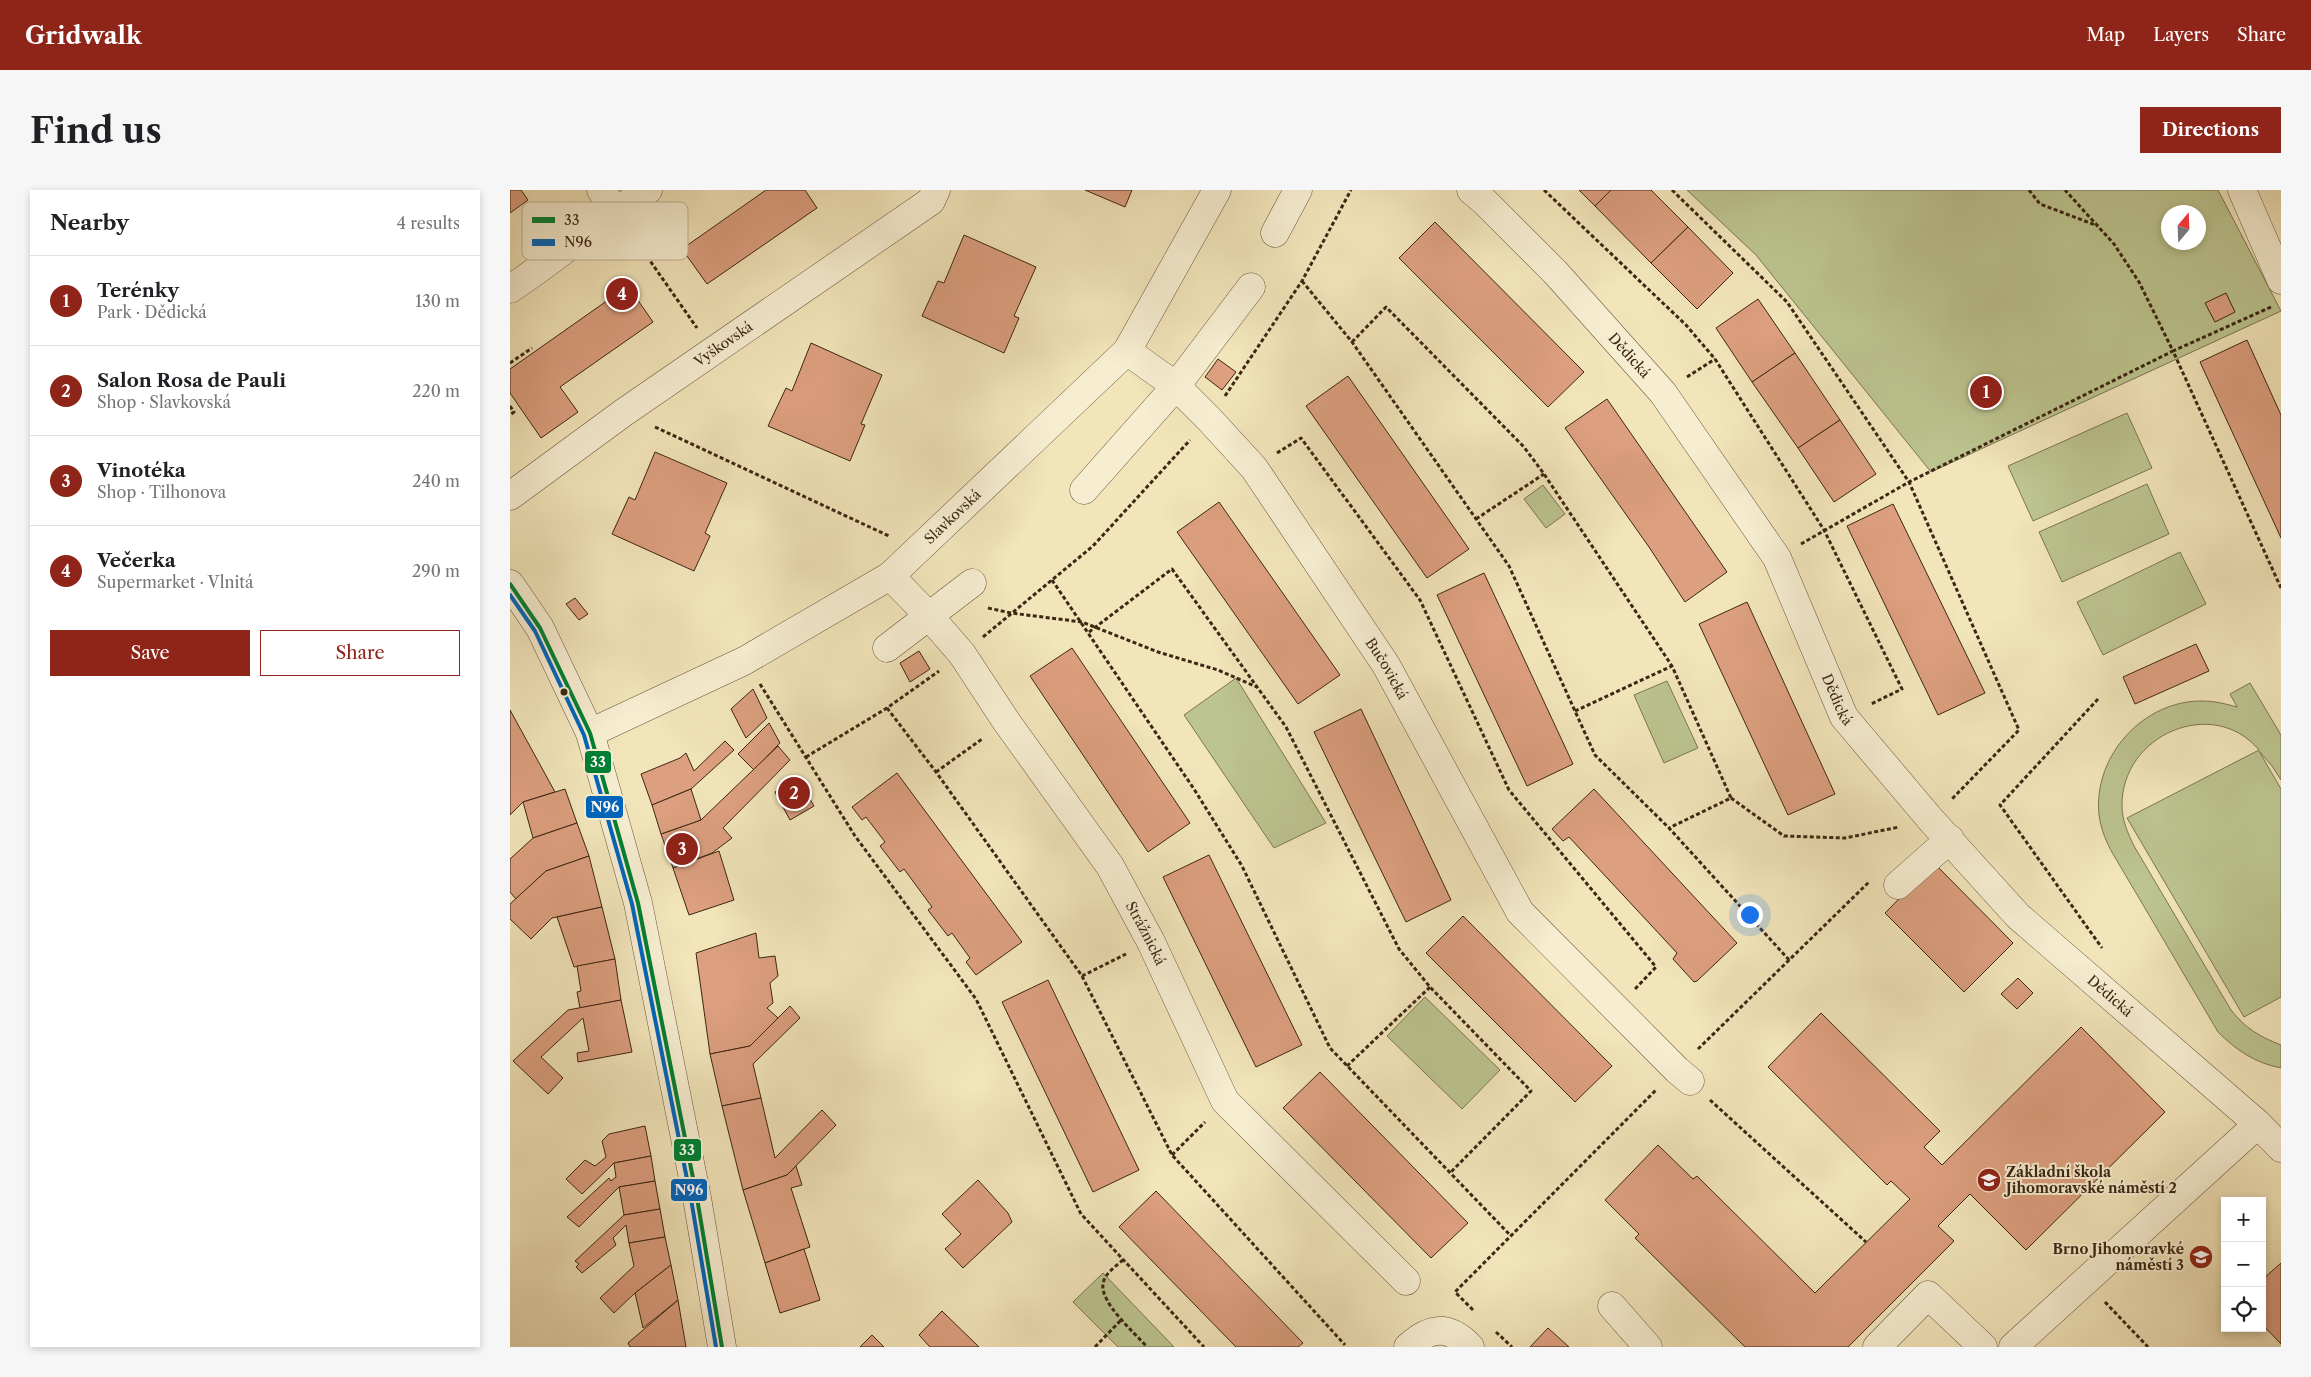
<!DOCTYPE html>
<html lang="en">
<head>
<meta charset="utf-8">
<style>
  body { margin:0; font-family:"Libre Caslon Text",serif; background:#f6f6f6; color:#202124 }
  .controls { position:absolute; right:15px; bottom:15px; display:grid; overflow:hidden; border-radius:0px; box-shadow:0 2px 8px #0003 }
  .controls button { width:45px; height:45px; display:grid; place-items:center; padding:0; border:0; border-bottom:1px solid #e0e0e0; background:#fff; color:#202124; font:25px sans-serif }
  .compass { position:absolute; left:1651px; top:15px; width:45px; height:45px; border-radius:50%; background:#fff; box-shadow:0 2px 8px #0003; rotate:19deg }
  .you { position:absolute; left:1239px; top:724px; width:18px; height:18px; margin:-12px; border:4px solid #fff; border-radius:50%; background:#1a73e8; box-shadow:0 0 0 8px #1a73e833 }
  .badge { display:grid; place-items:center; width:32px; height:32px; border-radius:50%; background:#8f2418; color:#fff; font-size:16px; font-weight:700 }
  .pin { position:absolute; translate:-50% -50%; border:2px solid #fff; box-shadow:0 1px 5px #0006 }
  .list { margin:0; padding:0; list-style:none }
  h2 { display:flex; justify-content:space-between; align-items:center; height:65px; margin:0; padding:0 20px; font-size:21px }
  h2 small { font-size:16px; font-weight:400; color:#757577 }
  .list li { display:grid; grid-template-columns:32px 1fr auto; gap:15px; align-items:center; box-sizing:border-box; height:90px; padding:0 20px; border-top:1px solid #e0e0e0 }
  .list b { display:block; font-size:19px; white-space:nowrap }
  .list p { margin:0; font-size:16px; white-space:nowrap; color:#757577 }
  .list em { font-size:16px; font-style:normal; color:#757577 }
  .actions { display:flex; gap:10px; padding:15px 20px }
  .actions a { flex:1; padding:11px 0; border:1px solid #8f2418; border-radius:0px; text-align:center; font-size:18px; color:#8f2418 }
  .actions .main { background:#8f2418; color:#fff }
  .icon { flex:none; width:28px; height:28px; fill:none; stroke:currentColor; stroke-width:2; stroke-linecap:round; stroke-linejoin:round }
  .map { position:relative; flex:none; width:1771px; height:1157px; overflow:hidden; border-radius:0px }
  header { display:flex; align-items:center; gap:30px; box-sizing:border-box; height:70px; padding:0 25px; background:#8f2418; color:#fff }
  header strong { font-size:24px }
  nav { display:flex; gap:28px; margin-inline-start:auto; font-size:18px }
  .intro { display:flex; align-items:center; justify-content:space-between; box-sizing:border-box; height:120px; padding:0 30px }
  h1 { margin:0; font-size:35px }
  .button { padding:12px 22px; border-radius:0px; background:#8f2418; color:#fff; font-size:18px; font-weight:700 }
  main { display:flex; gap:30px; padding:0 30px }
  aside { flex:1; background:#fff; border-radius:0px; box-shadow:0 2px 8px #0003 }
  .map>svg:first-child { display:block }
</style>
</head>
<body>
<header>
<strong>Gridwalk</strong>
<nav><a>Map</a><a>Layers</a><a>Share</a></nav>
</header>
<div class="intro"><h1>Find us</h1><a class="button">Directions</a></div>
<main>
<aside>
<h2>Nearby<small>4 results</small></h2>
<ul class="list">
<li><span class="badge">1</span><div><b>Terénky</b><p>Park · Dědická</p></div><em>130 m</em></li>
<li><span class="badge">2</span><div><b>Salon Rosa de Pauli</b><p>Shop · Slavkovská</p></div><em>220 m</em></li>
<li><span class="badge">3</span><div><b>Vinotéka</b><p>Shop · Tilhonova</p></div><em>240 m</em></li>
<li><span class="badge">4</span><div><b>Večerka</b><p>Supermarket · Vlnitá</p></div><em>290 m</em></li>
</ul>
<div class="actions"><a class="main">Save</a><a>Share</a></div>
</aside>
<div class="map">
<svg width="1771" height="1157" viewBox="0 0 1771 1157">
  <rect width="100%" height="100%" fill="#f2e5ba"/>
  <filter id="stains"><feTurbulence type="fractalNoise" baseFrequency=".004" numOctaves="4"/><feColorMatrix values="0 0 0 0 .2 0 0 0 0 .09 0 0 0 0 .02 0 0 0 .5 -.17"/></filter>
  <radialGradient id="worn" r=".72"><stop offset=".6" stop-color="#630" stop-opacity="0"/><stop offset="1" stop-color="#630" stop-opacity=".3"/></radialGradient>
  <g fill="#bcc48f" stroke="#7c7551" fill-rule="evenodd">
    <path d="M1177 0H1708L1771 121 1421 282 1246 65ZM1658 22H1688V52H1658Z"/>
    <polygon points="1617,223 1642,278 1523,331 1498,276"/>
    <polygon points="1637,294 1659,344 1552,392 1529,342"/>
    <polygon points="1033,295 1055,324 1036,338 1014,309"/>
    <polygon points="1670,362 1696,414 1593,465 1567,412"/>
    <polygon points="726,488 816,633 764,658 674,525"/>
    <polygon points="1157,491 1188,558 1154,573 1124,505"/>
    <path d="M1740 493 1771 545V590L1762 576 1749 561 1771 599V807L1734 827 1617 628 1749 560C1703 505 1611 545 1612 616 1612 630 1618 644 1624 656L1721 820C1735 838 1750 847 1771 855V878C1745 873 1726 860 1708 842L1603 664C1596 652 1591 639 1589 625 1583 565 1634 510 1693 511 1705 511 1716 514 1727 517L1720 504Z"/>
    <polygon points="915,807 990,880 952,919 877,846"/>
    <polygon points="593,1083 664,1157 608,1157 563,1112"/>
  </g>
  <g fill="#dc9f7f" stroke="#3d2613">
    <polygon points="0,0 11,0 18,10 0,23"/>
    <polygon points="256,0 295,0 307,18 197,94 172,59"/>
    <polygon points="575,0 622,0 615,17"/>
    <polygon points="1069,0 1101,0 1085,16"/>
    <polygon points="1101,0 1141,0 1178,37 1141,73 1085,16"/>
    <polygon points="925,32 1074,182 1038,217 889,68"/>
    <polygon points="1178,37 1223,83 1187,119 1141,73"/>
    <polygon points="454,45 526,77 504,126 509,128 494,163 412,126 428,91 434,93"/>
    <polygon points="118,96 143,132 50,197 68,222 31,248 0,203 0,179"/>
    <polygon points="1716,103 1725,122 1705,132 1695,113"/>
    <polygon points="1248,109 1285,163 1242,192 1206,138"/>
    <polygon points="1737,150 1771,225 1771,348 1690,172"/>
    <polygon points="301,153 372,185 351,234 355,235 340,271 258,236 276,198 282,201"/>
    <polygon points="1285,163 1330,230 1288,258 1242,192"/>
    <polygon points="708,169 726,182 712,200 695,187"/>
    <polygon points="838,186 959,359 917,388 796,216"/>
    <polygon points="1097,209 1217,382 1175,412 1139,357 1055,238"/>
    <polygon points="1330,230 1366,284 1324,312 1288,258"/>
    <polygon points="145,262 217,293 195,343 200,346 184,381 102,344 119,307 125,310"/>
    <polygon points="709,312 830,485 788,514 667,342"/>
    <polygon points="1383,314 1475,503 1428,525 1337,336"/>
    <polygon points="974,383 1063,574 1017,596 927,405"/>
    <polygon points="65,408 78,424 69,430 56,414"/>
    <polygon points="1237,412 1325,604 1278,625 1189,434"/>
    <polygon points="1686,454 1699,481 1625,514 1613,487"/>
    <polygon points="562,458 680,633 638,662 520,486"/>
    <polygon points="409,461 420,479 400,492 390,473"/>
    <polygon points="243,499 257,528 236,548 221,519"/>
    <polygon points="851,519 941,710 896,732 804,542"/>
    <polygon points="0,520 45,602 13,612 0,625"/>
    <polygon points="259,533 270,553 244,580 228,564"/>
    <polygon points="215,551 224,560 181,599 142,615 131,584 170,568 176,563 184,581"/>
    <polygon points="268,556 280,570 213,638 222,648 202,663 163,678 151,644 191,630"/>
    <polygon points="387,583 512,752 466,785 456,772 460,768 442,743 438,746 418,720 422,717 394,679 390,682 370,656 375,652 356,627 352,630 342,617"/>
    <polygon points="288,589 304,616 280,630 265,602"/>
    <polygon points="55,599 67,633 23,648 13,612"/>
    <polygon points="181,599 191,630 151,644 142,615"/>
    <polygon points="1084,599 1227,753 1187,791 1184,792 1163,769 1167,763 1059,647 1053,651 1042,639"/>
    <polygon points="67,633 79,666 36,681 6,709 0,702 0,669 23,648"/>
    <polygon points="209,661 224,710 179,725 163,678"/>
    <polygon points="699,665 792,855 746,877 653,687"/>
    <polygon points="79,666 92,717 42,728 21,749 0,729 0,714 36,681"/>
    <polygon points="1424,673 1503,753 1454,802 1375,723"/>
    <polygon points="92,717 105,769 64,777 47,727"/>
    <polygon points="953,726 1102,876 1065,912 916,763"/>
    <polygon points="246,743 249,768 265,766 268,786 260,793 263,813 257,818 268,828 240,856 200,864 186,763"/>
    <polygon points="105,769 111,810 70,818 67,802 71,801 67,776"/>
    <polygon points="1508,788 1523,803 1507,819 1491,804"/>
    <polygon points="538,790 629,980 583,1002 492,812"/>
    <polygon points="111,810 122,862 68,872 67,863 79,861 73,828 31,867 53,888 38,904 3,871 58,820"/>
    <polygon points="280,816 290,828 243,874 251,908 212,916 200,864 240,856"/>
    <polygon points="1311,823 1430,941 1414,957 1432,975 1571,837 1655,922 1516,1060 1460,1004 1428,1036 1444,1051 1338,1157 1235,1157 1125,1048 1129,1044 1095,1010 1148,955 1183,989 1187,986 1305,1103 1400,1009 1381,991 1377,995 1258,877"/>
    <polygon points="810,882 958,1033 921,1068 773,918"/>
    <polygon points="251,908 265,968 312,920 326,935 277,985 233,1000 212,916"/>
    <polygon points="135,936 141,966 104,973 72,1004 56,989 75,970 85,976 96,967 92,951 99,944"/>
    <polygon points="141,966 145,991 109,997 69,1037 57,1027 99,988 101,991 106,987 104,973"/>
    <polygon points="286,976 292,995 281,998 300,1057 255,1073 233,1000 277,985"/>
    <polygon points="468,990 498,1023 502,1032 453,1078 435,1059 451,1044 432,1024"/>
    <polygon points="145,991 150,1019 114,1025 109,997"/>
    <polygon points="646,1001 793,1153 788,1157 726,1157 609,1037"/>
    <polygon points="150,1019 155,1047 119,1053 116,1035 103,1048 106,1055 72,1083 66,1077 69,1074 65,1071 114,1025"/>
    <polygon points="155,1047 161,1075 125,1103 104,1123 90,1108 124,1076 119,1053"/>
    <polygon points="294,1059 310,1110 270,1123 255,1073"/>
    <polygon points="1771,1073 1771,1154 1752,1134 1752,1090"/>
    <polygon points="161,1075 168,1110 133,1138 125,1103"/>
    <polygon points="168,1110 176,1157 120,1157 118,1153"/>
    <polygon points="432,1121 469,1157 420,1157 409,1145"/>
    <polygon points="1038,1138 1059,1157 1020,1157"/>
    <polygon points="362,1145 374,1157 350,1157"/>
  </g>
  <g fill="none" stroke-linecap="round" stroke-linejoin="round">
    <g stroke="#6a563d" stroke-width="29">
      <g id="minor">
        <polyline points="91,0 105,21"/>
        <path id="s1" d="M961 0 975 12 1045 82 1153 203 1267 368 1334 527 1421 630 1508 726 1748 934 1771 958"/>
        <polyline points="1732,0 1771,90"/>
        <polyline points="765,43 788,0"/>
        <path d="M0 99C47 68 90 30 138 0"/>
        <path id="s2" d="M617 161 666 196 699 229 744 278 876 475 1010 722 1167 880 1180 891"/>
        <polyline points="574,300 666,196 741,97"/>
        <path id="s3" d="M0 306 113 223 421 11 426 0"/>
        <path id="s4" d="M380 386 419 426 452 464 496 531 600 676 641 752 715 911 896 1091"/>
        <polyline points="0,394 30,438 80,543 128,713 187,1008 212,1157"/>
        <polyline points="377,458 462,393"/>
        <path id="s5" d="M80 543 234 471 380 386 617 161 707 0"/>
        <polyline points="1388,695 1440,649"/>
        <polyline points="1102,1116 1138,1157"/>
        <path d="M898 1157C920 1137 938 1134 960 1157"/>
        <polyline points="1367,1157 1418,1105 1473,1157"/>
        <polyline points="1503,1157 1748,934"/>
      </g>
    </g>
    <g stroke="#3d2613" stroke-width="3" stroke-dasharray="4 2.5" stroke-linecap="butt">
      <polyline points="1034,0 1176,135 1205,169 1314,340 1392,499 1361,514"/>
      <polyline points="1162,0 1277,112 1399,292 1509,540 1441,610"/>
      <polyline points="1519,0 1530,14 1588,36"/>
      <polyline points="122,45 187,138"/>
      <polyline points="792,91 842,152 999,376 1085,565 1159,638 1280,771"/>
      <polyline points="1761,117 1663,161 1771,398"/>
      <polyline points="842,152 876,117 1014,257 1034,284 1162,476 1221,608 1159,638"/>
      <polyline points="0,173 22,158"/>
      <polyline points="1177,187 1205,169"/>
      <polyline points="715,206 792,91 841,0"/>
      <polyline points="0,216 4,222 0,225"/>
      <polyline points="145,237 379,346"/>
      <polyline points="767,263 791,248 910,410 999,600 1146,777 1125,799"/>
      <polyline points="966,329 1034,284"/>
      <polyline points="1291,354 1399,292 1663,161 1629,92 1604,54 1555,0"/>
      <polyline points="542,390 684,599 732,676 820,858 1000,1045"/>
      <polyline points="478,418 501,423 572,432 648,462 708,480 747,497"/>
      <polyline points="579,442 662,379 776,537 889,759 920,797 1021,901 940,983"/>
      <polyline points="473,447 583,356 680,250"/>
      <polyline points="250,494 345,646 466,809 571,1024 694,1157"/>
      <polyline points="1588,509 1490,615 1592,758"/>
      <polyline points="377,518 426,582 572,786 662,965 835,1155"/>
      <polyline points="1065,521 1162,476"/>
      <polyline points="296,567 377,518 429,481"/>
      <polyline points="426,582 472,549"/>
      <polyline points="1221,608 1274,646 1335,648 1389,637"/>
      <polyline points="572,786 616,764"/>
      <polyline points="1188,859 1359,692"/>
      <polyline points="837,876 920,797"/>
      <polyline points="1200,910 1356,1052"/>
      <polyline points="662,965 695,932"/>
      <path d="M613 1070C606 1076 594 1084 593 1094 590 1113 625 1143 637 1157"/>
      <polyline points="1595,1112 1638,1157"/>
      <polyline points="963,1120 945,1102 1146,900"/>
      <polyline points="986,1142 1002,1157"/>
      <polyline points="585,1157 612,1129"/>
    </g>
    <use href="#minor" stroke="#f7eed2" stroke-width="28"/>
    <g stroke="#f7eed2" stroke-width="8">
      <polyline id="bus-1" points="0,394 30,438 80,543 128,713 187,1008 212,1157"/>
    </g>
    <g stroke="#f7eed2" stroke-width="8">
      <polyline id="bus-2" points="0,405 25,441 74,545 122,714 181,1009 206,1157"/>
    </g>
    <use href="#bus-1" stroke="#008033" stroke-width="4"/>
    <use href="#bus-2" stroke="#0065bd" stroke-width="4"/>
  </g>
  <defs>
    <g id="school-disc" transform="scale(1.25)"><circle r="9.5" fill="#8f2418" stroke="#f7eed2"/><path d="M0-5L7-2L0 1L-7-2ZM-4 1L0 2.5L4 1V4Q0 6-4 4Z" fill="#fff"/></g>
  </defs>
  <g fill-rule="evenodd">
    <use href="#school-disc" x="1479" y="990"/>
    <use href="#school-disc" x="1691" y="1067"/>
  </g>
  <circle fill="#3d2613" stroke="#f7eed2" stroke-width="2" cx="54" cy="502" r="4.5"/>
  <g text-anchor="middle" stroke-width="4" stroke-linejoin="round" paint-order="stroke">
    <g font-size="14" fill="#3d2613" stroke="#f7eed2">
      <text dy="5" stroke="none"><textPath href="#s3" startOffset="262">Vyškovská</textPath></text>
      <text dy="5" stroke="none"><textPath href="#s1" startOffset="229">Dědická</textPath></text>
      <text dy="5" stroke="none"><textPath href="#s5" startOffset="425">Slavkovská</textPath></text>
      <text dy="5" stroke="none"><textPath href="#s2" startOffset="414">Bučovická</textPath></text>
      <text dy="5" stroke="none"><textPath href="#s1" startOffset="634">Dědická</textPath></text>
      <text dy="5" stroke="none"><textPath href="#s4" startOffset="441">Strážnická</textPath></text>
      <text dy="5" stroke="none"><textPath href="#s1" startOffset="1039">Dědická</textPath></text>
    </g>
    <g font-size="14" font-weight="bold" fill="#3d2613" stroke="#f7eed2" text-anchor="start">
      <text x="1496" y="987">Základní škola<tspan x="1496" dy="16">Jihomoravské náměstí 2</tspan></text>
      <text x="1674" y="1064" text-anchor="end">Brno Jihomoravké<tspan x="1674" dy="16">náměstí 3</tspan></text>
    </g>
  </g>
  <rect x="12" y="12" width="166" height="58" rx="8" fill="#f7eed2" stroke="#bfb299" stroke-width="1"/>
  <rect x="22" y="27" width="23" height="6" fill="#008033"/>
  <rect x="22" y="49" width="23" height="7" fill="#0065bd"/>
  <g font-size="14" fill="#3d2613">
    <text x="54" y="35">33</text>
    <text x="54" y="57">N96</text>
  </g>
  <g stroke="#f7eed2" stroke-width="2">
    <rect x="74" y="560" width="28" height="24" rx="5" fill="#008033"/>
    <rect x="75" y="605" width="39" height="24" rx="5" fill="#0065bd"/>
    <rect x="163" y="948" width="29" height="24" rx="5" fill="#008033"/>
    <rect x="160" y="988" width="38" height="24" rx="5" fill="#0065bd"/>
  </g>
  <g font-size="14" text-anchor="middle" font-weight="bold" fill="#fff">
    <text x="88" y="577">33</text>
    <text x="95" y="622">N96</text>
    <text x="177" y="965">33</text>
    <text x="179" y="1005">N96</text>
  </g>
  <rect width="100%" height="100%" filter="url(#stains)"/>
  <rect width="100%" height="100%" fill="url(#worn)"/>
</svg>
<div class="controls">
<button>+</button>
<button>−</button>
<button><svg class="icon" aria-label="locate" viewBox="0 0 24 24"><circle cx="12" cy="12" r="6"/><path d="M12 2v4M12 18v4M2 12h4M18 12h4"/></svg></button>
</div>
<svg class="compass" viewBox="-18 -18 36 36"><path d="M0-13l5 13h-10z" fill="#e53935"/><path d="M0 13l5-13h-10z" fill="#757577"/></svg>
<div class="you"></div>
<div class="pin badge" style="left:1476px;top:202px">1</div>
<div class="pin badge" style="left:284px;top:603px">2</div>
<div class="pin badge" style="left:172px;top:659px">3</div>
<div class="pin badge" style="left:112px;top:104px">4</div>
</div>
</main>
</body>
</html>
